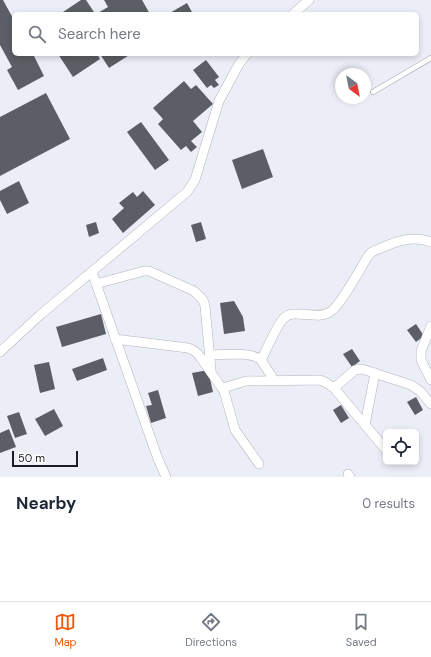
<!DOCTYPE html>
<html lang="en">
<head>
<meta charset="utf-8">
<style>
  body { margin:0; font-family:"DM Sans",sans-serif; background:#f2f2f3; color:#1f2937 }
  .controls { position:absolute; right:12px; bottom:12px; display:grid; overflow:hidden; border-radius:6px; box-shadow:0 2px 6px #0003 }
  .controls button { width:36px; height:36px; display:grid; place-items:center; padding:0; border:0; border-bottom:1px solid #e0e1e3; background:#fff; color:#1f2937; font:20px sans-serif }
  .compass { position:absolute; left:335px; top:68px; width:36px; height:36px; border-radius:50%; background:#fff; box-shadow:0 2px 6px #0003; rotate:148deg }
  .scale { position:absolute; left:12px; bottom:10px; width:66px; box-sizing:border-box; padding-left:4px; border:2px solid #1c1d20; border-top:0; font-size:11px; line-height:14px; white-space:nowrap; color:#1c1d20; -webkit-text-stroke:3px #fff; paint-order:stroke }
  .list { margin:0; padding:0; list-style:none }
  h2 { display:flex; justify-content:space-between; align-items:center; height:52px; margin:0; padding:0 16px; font-size:17px }
  h2 small { font-size:13px; font-weight:400; color:#747a83 }
  .icon { flex:none; width:22px; height:22px; fill:none; stroke:currentColor; stroke-width:2; stroke-linecap:round; stroke-linejoin:round }
  .map { position:relative; flex:none; width:431px; height:477px; overflow:hidden }
  .search { position:absolute; background:#fff; box-shadow:0 2px 6px #0003; left:12px; right:12px; top:12px; height:44px; display:flex; align-items:center; gap:10px; box-sizing:border-box; padding:0 14px; border-radius:6px; color:#747a83; font-size:15px }
  .sheet { height:124px; background:#fff }
  nav { display:flex; justify-content:space-around; align-items:center; box-sizing:border-box; height:56px; border-top:1px solid #e0e1e3; background:#fff; font-size:11px; color:#747a83 }
  nav a { display:grid; justify-items:center; gap:2px }
  nav .on { color:#ea580c }
  .map>svg:first-child { display:block }
</style>
</head>
<body>
<div class="map">
<svg width="431" height="477" viewBox="0 0 431 477">
  <rect width="100%" height="100%" fill="#eceef7"/>
  <g fill="#5c5e65">
    <polygon points="0,0 3,0 14,20 14,54 33,54 44,76 18,90 7,70 12,67 0,45"/>
    <polygon points="81,0 86,0 94,12 92,14 60,14"/>
    <polygon points="104,0 142,0 150,14 96,14 108,7"/>
    <polygon points="187,3 193,14 168,14"/>
    <polygon points="58,54 97,54 100,59 73,77"/>
    <polygon points="100,54 131,54 109,68"/>
    <polygon points="206,60 219,77 215,80 219,85 214,88 211,85 207,88 193,70"/>
    <polygon points="184,81 191,89 196,85 213,104 193,121 202,132 191,141 197,147 191,152 186,146 181,150 158,124 163,119 153,108"/>
    <polygon points="46,93 70,139 0,176 0,117"/>
    <polygon points="141,122 169,160 155,170 127,132"/>
    <polygon points="263,149 273,177 242,189 232,160"/>
    <polygon points="19,181 29,203 7,214 0,200 0,191"/>
    <polygon points="143,191 155,205 123,233 112,219 124,208 119,203 133,192 137,197"/>
    <polygon points="96,222 99,233 89,237 86,225"/>
    <polygon points="201,222 206,239 196,242 191,225"/>
    <polygon points="234,301 243,317 245,331 224,334 220,303"/>
    <polygon points="101,314 106,334 62,347 56,327"/>
    <polygon points="416,324 424,336 416,342 407,330"/>
    <polygon points="352,349 360,361 352,367 343,354"/>
    <polygon points="103,358 107,370 77,381 72,369"/>
    <polygon points="49,362 55,389 40,393 34,365"/>
    <polygon points="208,370 213,392 198,396 192,373"/>
    <polygon points="158,390 166,418 151,423 146,406 152,405 148,393"/>
    <polygon points="416,397 423,410 415,415 407,402"/>
    <polygon points="341,405 349,418 341,423 333,410"/>
    <polygon points="54,409 63,426 45,436 35,419"/>
    <polygon points="19,412 27,434 15,438 7,416"/>
    <polygon points="9,429 16,447 0,453 0,433"/>
  </g>
  <g fill="none" stroke-linecap="round" stroke-linejoin="round">
    <g stroke="#b2b4bc" stroke-width="6">
      <polyline id="lane" points="373,92 431,58"/>
    </g>
    <g stroke="#b2b4bc" stroke-width="10">
      <g id="street">
        <polyline points="293,14 309,0"/>
        <polyline points="92,272 158,459 166,477"/>
        <polyline points="96,284 144,271 149,271 194,291 203,300 205,306 211,370"/>
        <polyline points="431,326 421,351 421,360 431,380"/>
        <polyline points="115,339 188,348 193,350 198,354 224,391 235,430 259,464"/>
        <polyline points="0,352 40,315 187,192 195,180 219,101 239,64 247,54"/>
        <path d="M209 355C223 355 251 351 261 360L274 380"/>
        <path d="M261 360C267 349 276 327 283 319 293 307 316 321 330 312 341 305 360 269 368 256 371 251 376 250 381 248 397 241 414 235 431 242"/>
        <polyline points="223,388 246,381 320,380 325,382 334,388 386,450"/>
        <polyline points="334,388 355,370 362,369 411,385 420,391 431,404"/>
        <polyline points="365,425 375,373"/>
        <polyline points="348,474 350,477"/>
      </g>
    </g>
    <use href="#lane" stroke="#fff" stroke-width="4.5"/>
    <use href="#street" stroke="#fff" stroke-width="9"/>
  </g>
</svg>
<div class="controls">
<button><svg class="icon" aria-label="locate" viewBox="0 0 24 24"><circle cx="12" cy="12" r="6"/><path d="M12 2v4M12 18v4M2 12h4M18 12h4"/></svg></button>
</div>
<svg class="compass" viewBox="-18 -18 36 36"><path d="M0-13l5 13h-10z" fill="#e53935"/><path d="M0 13l5-13h-10z" fill="#747a83"/></svg>
<div class="scale">50 m</div>
<div class="search"><svg class="icon" aria-label="search" viewBox="0 0 24 24"><circle cx="10" cy="10" r="6"/><path d="M15 15l6 6"/></svg>Search here</div>
</div>
<section class="sheet">
<h2>Nearby<small>0 results</small></h2>
<ul class="list">
</ul>
</section>
<nav>
<a class="on"><svg class="icon" aria-label="map" viewBox="0 0 24 24"><path d="M3 6l6-2 6 2 6-2v14l-6 2-6-2-6 2zM9 4v14M15 6v14"/></svg>Map</a>
<a><svg class="icon" aria-label="directions" viewBox="0 0 24 24"><path d="M12 3l9 9-9 9-9-9zM9 14v-3h6M13 9l2 2-2 2"/></svg>Directions</a>
<a><svg class="icon" aria-label="saved" viewBox="0 0 24 24"><path d="M7 4h10v16l-5-4-5 4z"/></svg>Saved</a>
</nav>
</body>
</html>
